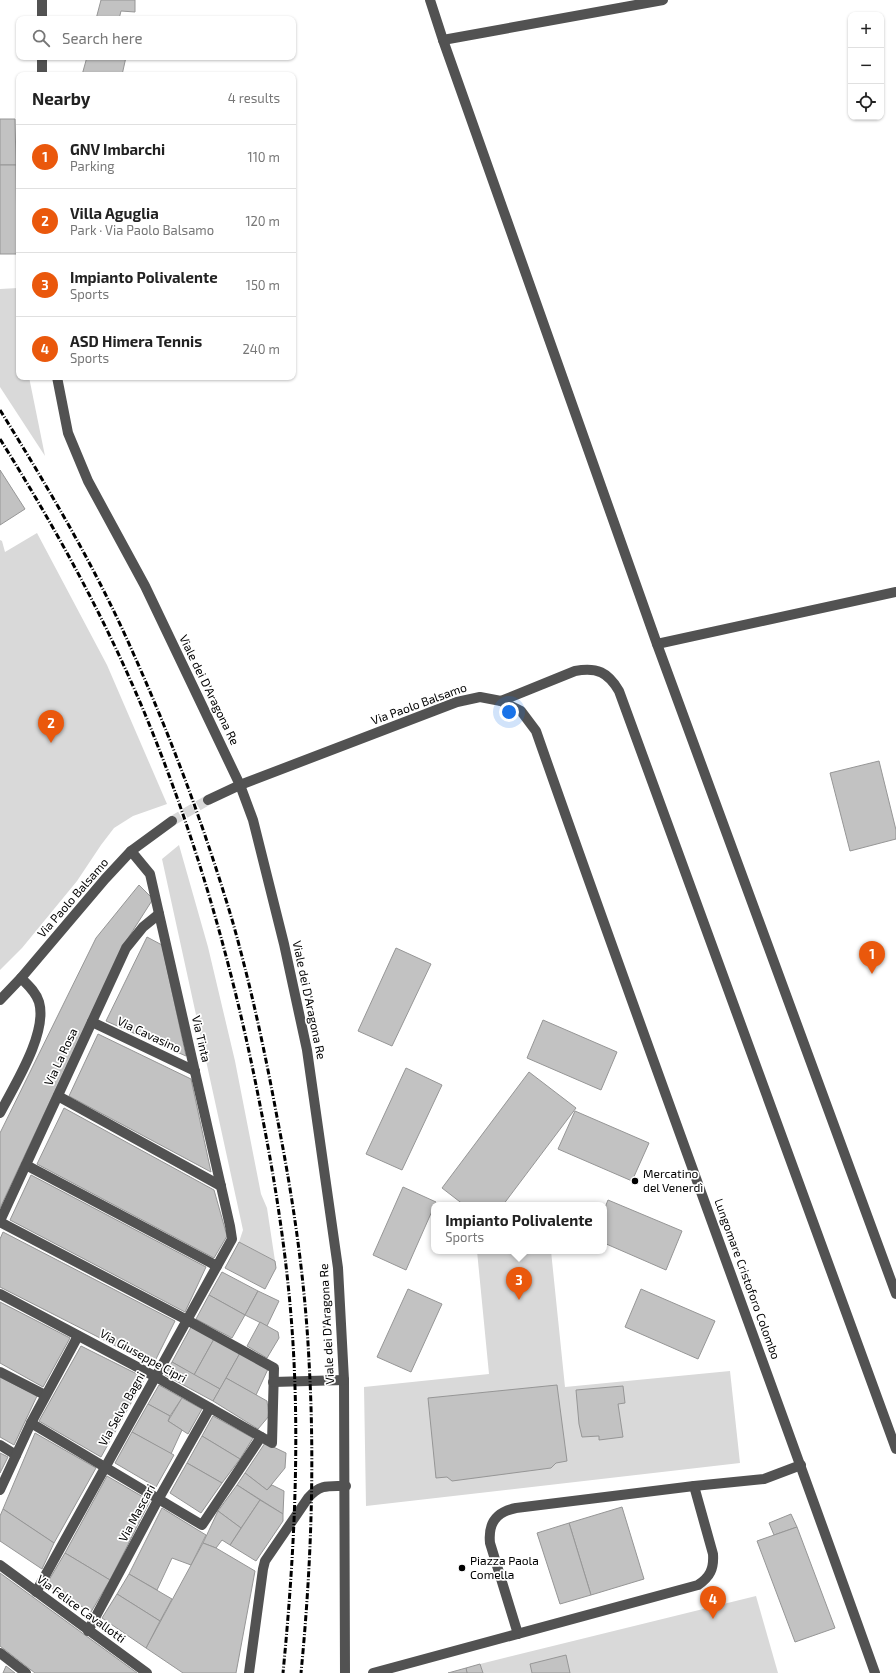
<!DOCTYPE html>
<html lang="en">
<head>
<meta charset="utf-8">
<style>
  body { margin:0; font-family:"Exo 2",sans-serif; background:#f2f2f2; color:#222 }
  .controls { position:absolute; right:12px; top:12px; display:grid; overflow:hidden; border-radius:8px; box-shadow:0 1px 3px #0004 }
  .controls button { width:36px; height:36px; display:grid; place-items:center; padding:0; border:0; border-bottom:1px solid #e0e0e0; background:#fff; color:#222; font:20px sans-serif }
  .you { position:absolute; left:509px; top:712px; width:14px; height:14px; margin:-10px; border:3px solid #fff; border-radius:50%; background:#1a73e8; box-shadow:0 0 0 6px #1a73e833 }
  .badge { display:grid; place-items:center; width:26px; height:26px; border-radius:50%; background:#ea580c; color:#fff; font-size:13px; font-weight:700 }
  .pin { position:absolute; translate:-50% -33px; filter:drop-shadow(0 1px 2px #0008) }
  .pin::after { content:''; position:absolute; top:21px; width:14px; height:12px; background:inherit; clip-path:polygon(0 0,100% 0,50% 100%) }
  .popup { position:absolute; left:431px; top:1202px; width:176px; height:52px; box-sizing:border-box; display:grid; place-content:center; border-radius:8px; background:#fff; filter:drop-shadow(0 1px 3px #0005); font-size:13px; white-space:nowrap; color:#767676 }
  .popup b { font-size:15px; color:#222 }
  .popup::after { content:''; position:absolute; left:50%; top:100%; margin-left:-8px; border:8px solid transparent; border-top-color:#fff }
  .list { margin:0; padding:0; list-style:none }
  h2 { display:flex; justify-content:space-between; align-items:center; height:52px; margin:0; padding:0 16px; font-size:17px }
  h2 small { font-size:13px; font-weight:400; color:#767676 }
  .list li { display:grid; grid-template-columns:26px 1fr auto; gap:12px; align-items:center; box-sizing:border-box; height:64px; padding:0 16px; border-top:1px solid #e0e0e0 }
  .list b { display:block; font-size:15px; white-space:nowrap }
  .list p { margin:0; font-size:13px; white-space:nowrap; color:#767676 }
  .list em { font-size:13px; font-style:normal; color:#767676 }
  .icon { flex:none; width:22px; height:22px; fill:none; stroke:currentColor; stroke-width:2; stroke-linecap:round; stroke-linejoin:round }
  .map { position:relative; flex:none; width:896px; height:1673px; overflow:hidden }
  .search { position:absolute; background:#fff; box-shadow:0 1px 3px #0004; left:16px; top:16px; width:280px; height:44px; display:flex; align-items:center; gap:10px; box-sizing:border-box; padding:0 14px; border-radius:8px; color:#767676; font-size:15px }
  .panel { position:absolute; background:#fff; box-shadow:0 1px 3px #0004; left:16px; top:72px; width:280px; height:308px; border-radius:8px }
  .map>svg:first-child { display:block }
</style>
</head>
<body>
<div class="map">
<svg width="896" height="1673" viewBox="0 0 896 1673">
  <rect width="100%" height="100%" fill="#fff"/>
  <g fill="#d9d9d9">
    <polygon points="18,288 19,377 29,377 45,456 0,387 0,289"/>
    <polygon points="37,533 107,665 167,804 133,816 114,828 101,845 77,881 22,948 0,970 0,540 2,541 5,552"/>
    <polygon points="179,845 208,947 235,1061 261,1194 267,1208 275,1261 239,1242 243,1230 162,859"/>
    <polygon points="477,1251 551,1251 565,1387 730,1371 740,1463 366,1506 364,1387 489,1374"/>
    <polygon points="756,1596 778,1673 483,1673 480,1664"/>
  </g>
  <g fill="#c2c2c2" stroke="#969696">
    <polygon points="101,0 135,0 135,12 121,11 119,19 96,19"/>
    <polygon points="87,57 126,57 122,75 82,75"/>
    <polygon points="0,119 15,119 16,165 0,165"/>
    <polygon points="0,165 16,165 17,254 0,254"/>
    <polygon points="0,470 25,509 0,525"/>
    <polygon points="879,761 896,830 896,839 850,851 830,773"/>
    <polygon points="139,885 153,899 123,946 0,1208 0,1133 96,938"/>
    <polygon points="147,937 162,945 186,1056 106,1021"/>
    <polygon points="396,948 431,964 392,1046 358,1031"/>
    <polygon points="543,1020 617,1052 601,1090 527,1058"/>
    <polygon points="98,1034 191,1079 211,1172 69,1096"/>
    <polygon points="406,1068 442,1085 402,1170 366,1154"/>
    <polygon points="529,1072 576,1108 503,1205 464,1205 442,1188"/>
    <polygon points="64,1108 214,1190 227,1236 214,1258 37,1164"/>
    <polygon points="575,1111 649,1143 632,1181 558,1149"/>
    <polygon points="31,1175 206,1267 185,1312 10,1220"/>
    <polygon points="403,1187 436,1202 406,1270 373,1255"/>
    <polygon points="608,1200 682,1231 666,1270 604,1243 604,1210"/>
    <polygon points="3,1232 175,1321 153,1365 0,1287 0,1239"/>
    <polygon points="239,1242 275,1261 276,1268 265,1289 225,1268"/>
    <polygon points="222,1272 258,1291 245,1315 209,1295"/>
    <polygon points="408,1289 442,1304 411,1372 377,1357"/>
    <polygon points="641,1289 715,1321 698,1359 625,1327"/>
    <polygon points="258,1291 279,1301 267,1326 245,1315"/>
    <polygon points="209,1295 245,1315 232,1338 196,1319"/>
    <polygon points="0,1302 70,1338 43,1387 0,1363"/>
    <polygon points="260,1322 278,1332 279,1338 267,1358 247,1346"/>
    <polygon points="191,1327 214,1339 194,1375 172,1362"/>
    <polygon points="214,1339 240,1353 220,1389 194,1375"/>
    <polygon points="81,1346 145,1378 101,1457 39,1421"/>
    <polygon points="240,1353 268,1369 256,1395 226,1378"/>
    <polygon points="172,1362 220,1389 213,1401 165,1375"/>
    <polygon points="0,1377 37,1396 14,1445 0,1437"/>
    <polygon points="226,1378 267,1401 269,1416 258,1429 213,1401"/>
    <polygon points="159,1385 182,1398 170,1416 148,1404"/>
    <polygon points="557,1385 567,1461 556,1463 551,1468 452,1481 447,1477 436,1478 428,1398"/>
    <polygon points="623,1386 625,1403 618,1404 623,1437 599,1440 599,1436 582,1437 579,1424 576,1390"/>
    <polygon points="182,1398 202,1409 188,1434 168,1421"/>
    <polygon points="148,1404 170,1416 168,1421 182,1430 171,1454 132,1432"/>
    <polygon points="213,1416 253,1438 240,1459 202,1436"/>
    <polygon points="132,1432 174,1455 156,1487 115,1463"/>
    <polygon points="35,1433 96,1468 54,1543 3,1509"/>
    <polygon points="202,1436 240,1459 222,1483 187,1463"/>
    <polygon points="265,1443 286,1453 285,1468 267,1490 245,1473"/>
    <polygon points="0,1453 8,1457 0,1473"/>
    <polygon points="187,1463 222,1483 201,1513 170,1493"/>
    <polygon points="245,1473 267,1490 272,1485 284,1491 283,1514 237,1485"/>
    <polygon points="107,1476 150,1501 110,1580 65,1553"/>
    <polygon points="237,1485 260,1500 241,1528 218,1511"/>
    <polygon points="260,1500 283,1514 283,1521 256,1561 230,1545"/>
    <polygon points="622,1507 644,1579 591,1595 569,1523"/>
    <polygon points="162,1508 206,1535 191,1565 172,1558 157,1590 129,1574"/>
    <polygon points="3,1509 54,1543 42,1569 0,1541 0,1516"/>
    <polygon points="218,1511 241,1528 230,1545 222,1540 216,1548 203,1543"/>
    <polygon points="791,1514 797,1527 774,1535 769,1523"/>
    <polygon points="569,1523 591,1595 560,1604 537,1533"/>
    <polygon points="797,1527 835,1628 795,1642 757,1541"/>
    <polygon points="203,1543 216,1548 255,1571 236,1673 183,1673 146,1648"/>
    <polygon points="65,1553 110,1580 91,1612 46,1585"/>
    <polygon points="0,1573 137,1673 35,1673 0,1646"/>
    <polygon points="129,1574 172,1599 160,1621 117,1594"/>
    <polygon points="117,1594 160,1621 146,1648 102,1618"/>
    <polygon points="566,1655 570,1673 532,1673 530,1664"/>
    <polygon points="480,1664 483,1673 467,1673 466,1668"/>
    <polygon points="6,1666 15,1673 3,1673"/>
    <polygon points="466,1668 467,1673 448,1673"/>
  </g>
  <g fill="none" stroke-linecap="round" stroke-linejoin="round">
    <polyline stroke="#d9d9d9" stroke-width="10" stroke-dasharray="10 5" stroke-linecap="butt" points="172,821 208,800"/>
    <g stroke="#525252" stroke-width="10">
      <polyline points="42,0 42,19"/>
      <polyline points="430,0 443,40 657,644 896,1294"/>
      <polyline points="443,40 663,0"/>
      <polyline points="42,57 42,75"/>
      <polyline points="57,377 68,433 88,481 145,586 240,785 253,820 284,944 307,1050 338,1268 344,1380 345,1673"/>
      <polyline points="657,644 896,592"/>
      <path d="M501 701 575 671C597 667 608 672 619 691L896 1449"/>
      <path d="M208 800 240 785 457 702 480 697 501 701 521 711 536 731C646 1046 763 1359 875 1673"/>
      <polyline points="0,1000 21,978 105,879 131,851 172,821"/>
      <polyline points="92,1022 195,1071"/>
      <polyline points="58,1096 221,1186"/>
      <path d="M0 1113C14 1086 48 1033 39 1002 36 992 28 985 21 978"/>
      <polyline points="26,1165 217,1266"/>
      <polyline points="0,1221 126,948 143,927 159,914"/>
      <polyline points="0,1222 187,1320 274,1368 272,1443 156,1377 0,1294"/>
      <polyline points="0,1372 45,1395"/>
      <polyline points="273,1382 344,1380"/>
      <polyline points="31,1423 202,1525 261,1437"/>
      <polyline points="0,1445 16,1455"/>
      <polyline points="0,1490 31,1423 78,1336"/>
      <polyline points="0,1565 147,1673"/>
      <polyline points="36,1592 232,1239 230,1226 150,874 131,851"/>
      <polyline points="88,1631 159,1498 210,1408"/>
      <path d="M518 1634 490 1543C488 1523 496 1512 516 1508L694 1486 764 1479 801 1465"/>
      <polyline points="0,1653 26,1673"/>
      <path d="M249 1673 263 1569 265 1561 308 1498C320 1484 328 1486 346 1486"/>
      <path d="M373 1673 698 1585C710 1577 714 1569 713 1554L694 1486"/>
    </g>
    <g stroke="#000" stroke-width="3" stroke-dasharray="6 2 1 2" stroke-linecap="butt">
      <path d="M0 410C49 489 97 570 134 655 173 742 206 832 233 923 251 987 265 1052 277 1117 293 1198 305 1279 309 1361 315 1465 311 1570 301 1673"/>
      <path d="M0 439C55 527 105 618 145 714 197 840 234 971 260 1105 277 1190 290 1276 294 1362 299 1465 293 1570 283 1673"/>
    </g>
  </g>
  <g fill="#000" stroke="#fff" stroke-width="1.5">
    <circle cx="635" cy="1181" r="4"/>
    <circle cx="462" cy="1568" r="4"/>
  </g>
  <g text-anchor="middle" stroke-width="3.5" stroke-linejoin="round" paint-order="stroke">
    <g font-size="12" fill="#000" stroke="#fff">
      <text transform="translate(209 690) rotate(64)" y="4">Viale dei D'Aragona Re</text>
      <text transform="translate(419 704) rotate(-20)" y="4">Via Paolo Balsamo</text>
      <text transform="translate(73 898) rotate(-49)" y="4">Via Paolo Balsamo</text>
      <text transform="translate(309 1000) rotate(78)" y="4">Viale dei D'Aragona Re</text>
      <text transform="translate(149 1035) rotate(25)" y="4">Via Cavasino</text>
      <text transform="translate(201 1039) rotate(77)" y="4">Via Tinta</text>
      <text transform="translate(61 1057) rotate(-65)" y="4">Via La Rosa</text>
      <text transform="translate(747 1279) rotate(70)" y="4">Lungomare Cristoforo Colombo</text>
      <text transform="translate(327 1324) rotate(-93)" y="4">Viale dei D'Aragona Re</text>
      <text transform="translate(143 1356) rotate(29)" y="4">Via Giuseppe Cipri</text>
      <text transform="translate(122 1409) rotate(-61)" y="4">Via Selva Bagni</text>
      <text transform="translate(137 1513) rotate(-62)" y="4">Via Mascari</text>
      <text transform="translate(81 1609) rotate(36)" y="4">Via Felice Cavallotti</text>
    </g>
    <g font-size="12" fill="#000" stroke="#fff" text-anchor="start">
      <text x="643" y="1178">Mercatino<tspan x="643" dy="14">del Venerdì</tspan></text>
      <text x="470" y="1565">Piazza Paola<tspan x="470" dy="14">Comella</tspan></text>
    </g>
  </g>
</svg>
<div class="controls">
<button>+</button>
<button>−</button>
<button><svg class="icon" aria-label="locate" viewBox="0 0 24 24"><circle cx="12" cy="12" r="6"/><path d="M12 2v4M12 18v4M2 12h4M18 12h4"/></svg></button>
</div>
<div class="you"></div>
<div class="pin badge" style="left:872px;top:974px">1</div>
<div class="pin badge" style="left:51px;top:743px">2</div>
<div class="pin badge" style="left:519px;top:1300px">3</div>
<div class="popup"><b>Impianto Polivalente</b>Sports</div>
<div class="pin badge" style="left:713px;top:1619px">4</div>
<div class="search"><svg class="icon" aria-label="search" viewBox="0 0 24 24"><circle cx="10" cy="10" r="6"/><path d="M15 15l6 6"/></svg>Search here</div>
<section class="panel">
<h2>Nearby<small>4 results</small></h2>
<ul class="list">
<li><span class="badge">1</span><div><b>GNV Imbarchi</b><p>Parking</p></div><em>110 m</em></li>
<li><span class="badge">2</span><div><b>Villa Aguglia</b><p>Park · Via Paolo Balsamo</p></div><em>120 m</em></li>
<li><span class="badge">3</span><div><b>Impianto Polivalente</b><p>Sports</p></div><em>150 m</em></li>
<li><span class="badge">4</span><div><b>ASD Himera Tennis</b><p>Sports</p></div><em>240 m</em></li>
</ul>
</section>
</div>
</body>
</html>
